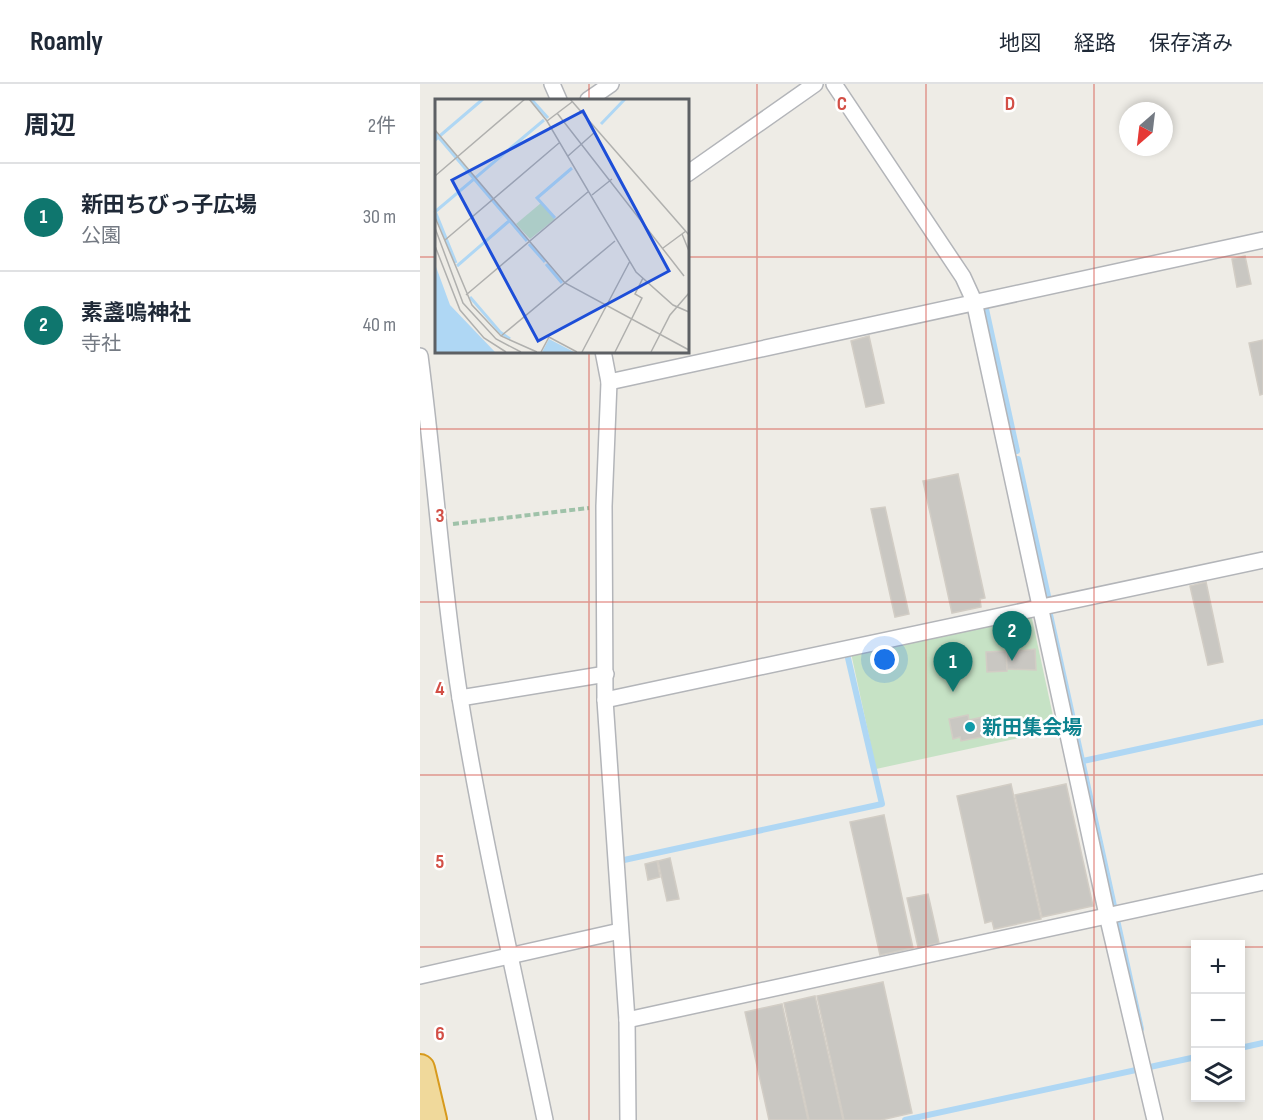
<!DOCTYPE html>
<html lang="ja">
<head>
<meta charset="utf-8">
<style>
  body { margin:0; font-family:"Sofia Sans Condensed","Noto Sans JP",sans-serif; background:#f2f2f3; color:#1f2937 }
  .controls { position:absolute; right:18px; bottom:18px; display:grid; overflow:hidden; border-radius:0px; box-shadow:0 3px 9px #0003 }
  .controls button { width:54px; height:54px; display:grid; place-items:center; padding:0; border:0; border-bottom:2px solid #e0e1e3; background:#fff; color:#1f2937; font:30px sans-serif }
  .compass { position:absolute; left:699px; top:18px; width:54px; height:54px; border-radius:50%; background:#fff; box-shadow:0 3px 9px #0003; rotate:208deg }
  .you { position:absolute; left:465px; top:576px; width:21px; height:21px; margin:-15px; border:4px solid #fff; border-radius:50%; background:#1a73e8; box-shadow:0 0 0 9px #1a73e833 }
  .badge { display:grid; place-items:center; width:39px; height:39px; border-radius:50%; background:#0f766e; color:#fff; font-size:20px; font-weight:700 }
  .pin { position:absolute; translate:-50% -50px; filter:drop-shadow(0 2px 3px #0008) }
  .pin::after { content:''; position:absolute; top:32px; width:21px; height:18px; background:inherit; clip-path:polygon(0 0,100% 0,50% 100%) }
  .list { margin:0; padding:0; list-style:none }
  h2 { display:flex; justify-content:space-between; align-items:center; height:78px; margin:0; padding:0 24px; font-size:26px }
  h2 small { font-size:20px; font-weight:400; color:#747a83 }
  .list li { display:grid; grid-template-columns:39px 1fr auto; gap:18px; align-items:center; box-sizing:border-box; height:108px; padding:0 24px; border-top:2px solid #e0e1e3 }
  .list b { display:block; font-size:22px; white-space:nowrap }
  .list p { margin:0; font-size:20px; white-space:nowrap; color:#747a83 }
  .list em { font-size:20px; font-style:normal; color:#747a83 }
  .icon { flex:none; width:33px; height:33px; fill:none; stroke:currentColor; stroke-width:2; stroke-linecap:round; stroke-linejoin:round }
  .map { position:relative; flex:none; width:843px; height:1036px; overflow:hidden }
  header { display:flex; align-items:center; gap:36px; box-sizing:border-box; height:84px; padding:0 30px; background:#fff; border-bottom:2px solid #e0e1e3 }
  header strong { font-size:28px }
  nav { display:flex; gap:33px; margin-inline-start:auto; font-size:21px }
  main { display:flex }
  aside { flex:1; background:#fff }
  .map>svg:first-child { display:block }
</style>
</head>
<body>
<header>
<strong>Roamly</strong>
<nav><a>地図</a><a>経路</a><a>保存済み</a></nav>
</header>
<main>
<aside>
<h2>周辺<small>2件</small></h2>
<ul class="list">
<li><span class="badge">1</span><div><b>新田ちびっ子広場</b><p>公園</p></div><em>30 m</em></li>
<li><span class="badge">2</span><div><b>素盞嗚神社</b><p>寺社</p></div><em>40 m</em></li>
</ul>
</aside>
<div class="map">
<svg width="843" height="1036" viewBox="0 0 843 1036">
  <rect width="100%" height="100%" fill="#eeece6"/>
  <polygon fill="#c6e2c5" points="611,530 636,646 456,685 431,569"/>
  <g fill="none" stroke-linecap="round" stroke-linejoin="round">
    <g stroke="#afd7f4" stroke-width="6">
      <polyline points="566,225 597,367"/>
      <polyline points="598,375 628,512"/>
      <polyline points="629,526 721,945"/>
      <polyline points="663,677 843,638"/>
      <polyline points="204,776 462,720 428,574"/>
      <polyline points="820,964 843,959"/>
      <polyline points="485,1036 776,973"/>
    </g>
  </g>
  <g fill="#c9c7c2" stroke="#d2cdc5" stroke-width="1.5">
    <polygon points="825,172 831,200 817,203 812,175"/>
    <polygon points="449,252 464,319 446,323 431,257"/>
    <polygon points="843,256 843,310 840,311 829,259"/>
    <polygon points="538,390 565,514 560,515 561,523 532,529 503,397"/>
    <polygon points="465,423 489,530 475,533 451,425"/>
    <polygon points="786,498 803,578 788,581 770,502"/>
    <polygon points="615,565 616,586 587,585 586,569"/>
    <polygon points="586,567 587,587 567,588 566,568"/>
    <polygon points="548,631 549,636 568,632 572,651 541,657 540,653 533,655 529,635"/>
    <polygon points="591,700 621,835 574,845 572,837 565,839 537,712"/>
    <polygon points="646,700 673,822 622,833 595,711"/>
    <polygon points="464,731 493,864 460,871 430,738"/>
    <polygon points="250,774 259,815 247,817 238,777"/>
    <polygon points="237,777 240,793 228,796 225,780"/>
    <polygon points="508,810 519,859 498,863 487,814"/>
    <polygon points="463,898 492,1029 461,1036 424,1036 397,912"/>
    <polygon points="395,912 423,1036 389,1036 364,919"/>
    <polygon points="362,920 388,1036 349,1036 325,928"/>
  </g>
  <g fill="none" stroke-linecap="round" stroke-linejoin="round">
    <g stroke="#b3b5b9" stroke-width="18">
      <g id="street">
        <polyline points="132,0 139,16"/>
        <polyline points="414,0 543,193 554,217 687,831 735,1036"/>
        <polyline points="168,16 191,0"/>
        <polyline points="267,90 395,0"/>
        <polyline points="183,267 189,298 184,422 185,616 207,936 208,1036"/>
        <path d="M0 272C15 386 22 501 40 614 63 756 96 896 125 1036"/>
        <polyline points="189,298 843,156"/>
        <polyline points="40,614 186,590"/>
        <polyline points="185,616 843,476"/>
        <polyline points="0,892 200,847"/>
        <polyline points="207,936 843,798"/>
      </g>
    </g>
    <g stroke="#d79a1d" stroke-width="32">
      <polyline id="highway" points="0,985 12,1036"/>
    </g>
    <polyline stroke="#9fc2a9" stroke-width="4" stroke-dasharray="6 3" stroke-linecap="butt" points="33,440 169,424"/>
    <use href="#street" stroke="#fff" stroke-width="15"/>
    <use href="#highway" stroke="#f0d99b" stroke-width="28"/>
  </g>
  <path fill="none" stroke="#d34f46" stroke-width="1.5" stroke-opacity="0.55" d="M169 0V16M337 0V1036M506 0V1036M674 0V1036M0 173H16M267 173H843M169 267V1036M0 345H843M0 518H843M0 691H843M0 863H776M820 863H843"/>
  <circle fill="#0f9aa8" stroke="#fff" stroke-width="2" cx="550" cy="643" r="6"/>
  <g text-anchor="middle" stroke-width="5" stroke-linejoin="round" paint-order="stroke">
    <g font-size="20" font-weight="bold" fill="#0d838f" stroke="#fff" text-anchor="start">
      <text x="562" y="650">新田集会場</text>
    </g>
  </g>
  <g transform="translate(15 15)">
    <rect width="254" height="254" fill="#eeece6"/>
    <path d="M106 104 120 120 95 140 81 125Z" fill="#c6e2c5"/>
    <path d="M0 165 15 206 60 253H0ZM114 240 139 253H107Z" fill="#afd7f4"/>
    <path fill="none" stroke="#afd7f4" stroke-width="3" d="M96 0 113 19M166 25 190 0M0 34 92 142M0 41 48 0M0 112 21 164M1 112 109 21M120 119 102 99 137 69M94 145 110 163M111 165 127 184M22 167 74 122M35 198 65 233 75 240"/>
    <path fill="none" stroke="#b0b0ae" stroke-width="1.5" d="M94 0 112 22 201 173 238 206 254 213M135 0 254 136M122 14 249 177M112 22 137 3M0 31 130 184 254 251M133 57 160 33M0 77 90 0M157 96 177 80M0 118 37 206 66 237 102 253M0 129 28 204 61 240 86 253M247 135 254 152M10 141 124 44M0 147 25 211 49 239 71 253M228 149 251 132M31 196 154 92M66 237 180 142M106 253 114 238 142 253M147 253 195 162M180 253 207 199 200 195 208 179M216 253 235 216 254 194"/>
    <path fill="#1d4ed8" fill-opacity="0.15" stroke="#1d4ed8" stroke-width="3" d="M148 12 234 172 103 242 17 81Z"/>
    <rect width="254" height="254" fill="none" stroke="#5d6064" stroke-width="3"/>
  </g>
  <g font-size="20" text-anchor="middle" font-weight="bold" fill="#d34f46" stroke="#fff" stroke-width="5" stroke-linejoin="round" paint-order="stroke">
    <text x="422" y="26">C</text>
    <text x="590" y="26">D</text>
    <text x="20" y="438">3</text>
    <text x="20" y="611">4</text>
    <text x="20" y="784">5</text>
    <text x="20" y="956">6</text>
  </g>
</svg>
<div class="controls">
<button>+</button>
<button>−</button>
<button><svg class="icon" aria-label="layers" viewBox="0 0 24 24"><path d="M12 4l9 5-9 5-9-5zM3 14l9 5 9-5"/></svg></button>
</div>
<svg class="compass" viewBox="-18 -18 36 36"><path d="M0-13l5 13h-10z" fill="#e53935"/><path d="M0 13l5-13h-10z" fill="#747a83"/></svg>
<div class="you"></div>
<div class="pin badge" style="left:533px;top:608px">1</div>
<div class="pin badge" style="left:592px;top:577px">2</div>
</div>
</main>
</body>
</html>
